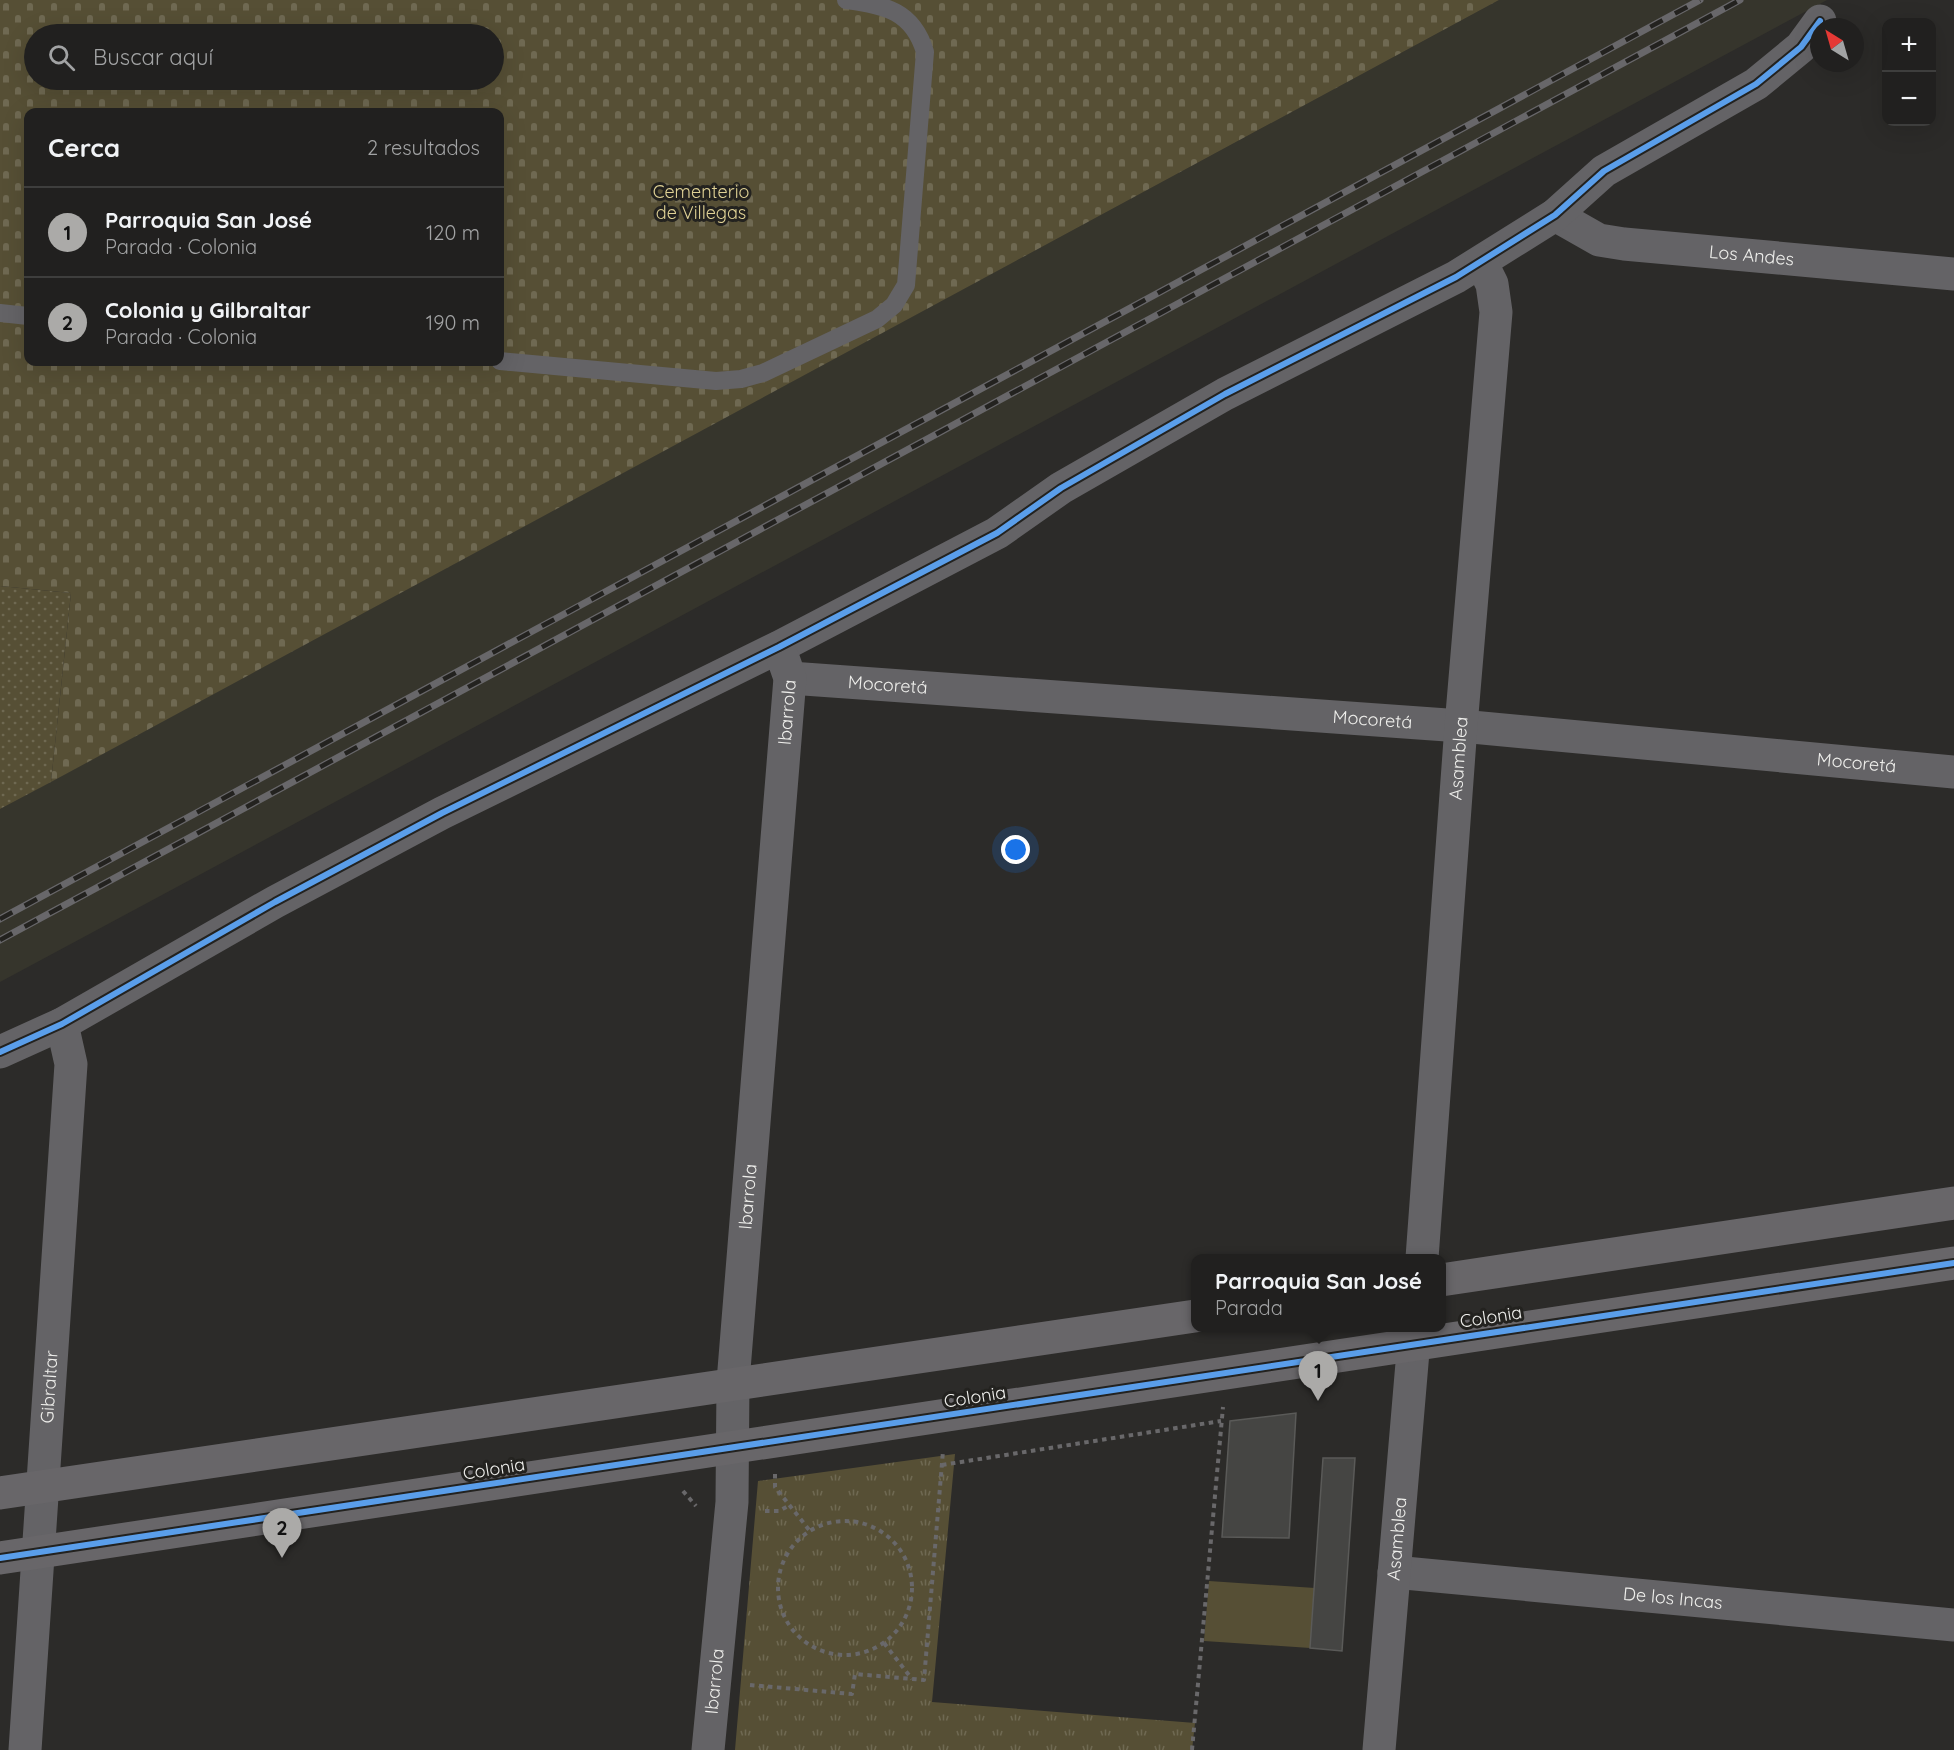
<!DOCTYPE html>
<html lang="es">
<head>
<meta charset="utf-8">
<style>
  body { margin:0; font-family:Quicksand,sans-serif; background:#292828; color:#f1f3f6 }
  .controls { position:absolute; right:18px; top:18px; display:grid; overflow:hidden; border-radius:12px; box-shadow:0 6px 24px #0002 }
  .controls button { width:54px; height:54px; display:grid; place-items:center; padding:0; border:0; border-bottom:2px solid #3e3e3d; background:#21201f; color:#f1f3f6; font:30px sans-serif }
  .compass { position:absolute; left:1810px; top:18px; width:54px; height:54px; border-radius:50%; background:#21201f; box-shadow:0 6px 24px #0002; rotate:323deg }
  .you { position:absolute; left:1016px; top:850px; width:21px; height:21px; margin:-15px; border:4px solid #fff; border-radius:50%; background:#1a73e8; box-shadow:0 0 0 9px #1a73e833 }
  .badge { display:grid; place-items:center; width:39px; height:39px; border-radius:50%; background:#abaaa8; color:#111; font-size:20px; font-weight:700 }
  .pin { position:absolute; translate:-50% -50px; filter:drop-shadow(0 2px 3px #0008) }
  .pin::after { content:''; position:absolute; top:32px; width:21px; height:18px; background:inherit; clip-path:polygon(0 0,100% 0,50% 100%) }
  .popup { position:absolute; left:1191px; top:1254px; width:255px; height:78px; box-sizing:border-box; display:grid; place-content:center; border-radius:12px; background:#21201f; filter:drop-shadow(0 2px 4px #0005); font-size:20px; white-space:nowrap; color:#a2a3a4 }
  .popup b { font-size:22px; color:#f1f3f6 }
  .popup::after { content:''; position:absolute; left:50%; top:100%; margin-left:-12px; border:12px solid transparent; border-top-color:#21201f }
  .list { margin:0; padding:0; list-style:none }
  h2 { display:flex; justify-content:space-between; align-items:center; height:78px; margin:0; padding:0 24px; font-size:26px }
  h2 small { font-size:20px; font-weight:400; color:#a2a3a4 }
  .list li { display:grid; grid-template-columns:39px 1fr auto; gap:18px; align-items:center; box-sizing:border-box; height:90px; padding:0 24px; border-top:2px solid #3e3e3d }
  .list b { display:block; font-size:22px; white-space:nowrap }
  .list p { margin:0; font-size:20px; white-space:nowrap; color:#a2a3a4 }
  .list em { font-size:20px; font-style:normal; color:#a2a3a4 }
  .icon { flex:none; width:33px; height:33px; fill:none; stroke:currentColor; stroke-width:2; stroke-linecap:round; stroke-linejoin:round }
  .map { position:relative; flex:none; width:1954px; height:1750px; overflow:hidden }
  .search { position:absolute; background:#21201f; box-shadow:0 6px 24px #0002; left:24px; top:24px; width:480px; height:66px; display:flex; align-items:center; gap:15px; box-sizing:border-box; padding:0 21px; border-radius:33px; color:#a2a3a4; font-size:22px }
  .panel { position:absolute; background:#21201f; box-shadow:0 6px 24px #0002; left:24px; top:108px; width:480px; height:258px; border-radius:12px }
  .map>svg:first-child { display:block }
</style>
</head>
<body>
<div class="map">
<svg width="1954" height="1750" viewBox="0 0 1954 1750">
  <defs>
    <pattern id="grass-dots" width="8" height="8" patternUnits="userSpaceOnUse" patternTransform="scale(1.5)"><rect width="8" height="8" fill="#564f35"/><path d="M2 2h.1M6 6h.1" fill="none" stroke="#6f6952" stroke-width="1.8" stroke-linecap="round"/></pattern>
    <pattern id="cemetery-stones" width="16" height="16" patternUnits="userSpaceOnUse" patternTransform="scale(1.5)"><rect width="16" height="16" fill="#564f35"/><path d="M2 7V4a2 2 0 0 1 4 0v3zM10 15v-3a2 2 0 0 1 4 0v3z" fill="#6f6952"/></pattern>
    <pattern id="park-tufts" width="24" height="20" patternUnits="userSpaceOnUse" patternTransform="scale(1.5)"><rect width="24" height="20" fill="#564f35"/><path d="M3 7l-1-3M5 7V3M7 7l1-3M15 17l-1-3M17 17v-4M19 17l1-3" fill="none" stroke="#6f6952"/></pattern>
  </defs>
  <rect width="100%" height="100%" fill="#2c2b29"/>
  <polygon fill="#36352c" points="1499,0 1827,0 0,982 0,809"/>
  <polygon fill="url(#grass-dots)" points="0,586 71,593 51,782 0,809"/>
  <path fill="url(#cemetery-stones)" fill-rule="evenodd" d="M0 0H1499L51 782 71 593 0 586ZM34 34H494V80H34ZM28 112H500V362H28Z"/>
  <polygon fill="url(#park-tufts)" points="955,1454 932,1702 1195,1723 1192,1750 735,1750 758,1481"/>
  <polygon fill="#564f35" points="1209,1581 1315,1588 1310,1648 1204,1641"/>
  <g fill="#454543" stroke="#5a5a58" stroke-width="1.5">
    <polygon points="1296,1413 1289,1538 1222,1537 1230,1421"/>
    <polygon points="1323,1458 1355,1458 1342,1651 1310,1648"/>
  </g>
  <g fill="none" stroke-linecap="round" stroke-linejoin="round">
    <g stroke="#69686a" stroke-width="4" stroke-dasharray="4.5 4.5" stroke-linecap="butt">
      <polyline points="1225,1330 1242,1328"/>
      <polyline points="942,1465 1221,1421"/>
      <polyline points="775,1474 775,1487 810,1531"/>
      <polyline points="683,1491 696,1506"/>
      <polyline points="765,1511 779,1511 790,1505"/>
      <circle cx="845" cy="1588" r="67"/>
      <polyline points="884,1643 912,1679"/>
      <polyline points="750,1685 852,1694 855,1674 924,1680 943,1451"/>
      <polyline points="1192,1750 1223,1407"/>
    </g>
    <g stroke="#646366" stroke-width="18">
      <polyline points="0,313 28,316"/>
      <path d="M500 361 716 381 741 379 763 373 877 319 894 305 906 285 925 52C913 11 885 5 846 0"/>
    </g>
    <g stroke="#646366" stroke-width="33">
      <path id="s1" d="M1555 215 1599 240 1624 244 1954 274"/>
      <path id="s2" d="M790 678 1461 726 1954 772"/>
      <polyline points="0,1052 62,1024 275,902 442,813 779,647 997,533 1061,488 1225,394 1456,277 1555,215 1604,171 1756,84 1801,47 1820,21"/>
      <path id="s3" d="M1422 1258 1461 726 1496 312 1492 284 1481 262"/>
      <path id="s4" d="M1394 1572 1954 1625"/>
      <path id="s5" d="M25 1750 71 1064 62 1024"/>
      <path id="s6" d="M708 1750 732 1502 733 1382 790 678 783 658"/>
      <path id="s7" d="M1379 1750 1415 1328"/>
    </g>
    <g stroke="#686669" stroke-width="33">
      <polyline points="1441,1280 1954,1203"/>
      <polyline points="0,1493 1195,1316"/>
      <polyline points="0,1558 1954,1263"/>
    </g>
    <g stroke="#68676a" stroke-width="7">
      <g id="rail">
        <polyline points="0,919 1700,0"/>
        <polyline points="0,940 1740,0"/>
      </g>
    </g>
    <use href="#rail" stroke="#23221f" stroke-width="4.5" stroke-dasharray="14" stroke-linecap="butt"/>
    <g stroke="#23221f" stroke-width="10">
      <g id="cycleway">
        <polyline points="0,1052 62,1024 275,902 442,813 779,647 997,533 1061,488 1225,394 1456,277 1555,215 1604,171 1756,84 1801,47 1820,21"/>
        <polyline points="0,1558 1954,1263"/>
      </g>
    </g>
    <use href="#cycleway" stroke="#5a9eea" stroke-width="6"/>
  </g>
  <g text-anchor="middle" stroke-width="6" stroke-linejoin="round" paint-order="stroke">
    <g font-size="18" fill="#e0d295" stroke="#23221f">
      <text x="701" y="198">Cementerio<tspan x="701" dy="21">de Villegas</tspan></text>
    </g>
    <g font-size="18" fill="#efefec" stroke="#23221f">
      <text dy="6" stroke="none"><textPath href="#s1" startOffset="204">Los Andes</textPath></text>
      <text dy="6" stroke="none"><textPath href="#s2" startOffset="98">Mocoretá</textPath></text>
      <text dy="6" stroke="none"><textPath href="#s6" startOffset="1041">Ibarrola</textPath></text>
      <text dy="6" stroke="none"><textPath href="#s2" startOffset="584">Mocoretá</textPath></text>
      <text dy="6" stroke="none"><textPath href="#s3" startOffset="501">Asamblea</textPath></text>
      <text dy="6" stroke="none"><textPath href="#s2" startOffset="1070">Mocoretá</textPath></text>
      <text dy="6" stroke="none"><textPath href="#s6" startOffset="555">Ibarrola</textPath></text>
      <text transform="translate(1491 1317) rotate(-9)" y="6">Colonia</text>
      <text dy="6" stroke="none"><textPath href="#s5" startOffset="364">Gibraltar</textPath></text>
      <text transform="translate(975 1397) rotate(-9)" y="6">Colonia</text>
      <text transform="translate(494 1469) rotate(-9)" y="6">Colonia</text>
      <text dy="6" stroke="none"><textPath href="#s7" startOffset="212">Asamblea</textPath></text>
      <text dy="6" stroke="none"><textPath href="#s4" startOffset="280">De los Incas</textPath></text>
      <text dy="6" stroke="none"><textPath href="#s6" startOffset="69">Ibarrola</textPath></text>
    </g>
  </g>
</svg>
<div class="controls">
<button>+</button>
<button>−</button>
</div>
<svg class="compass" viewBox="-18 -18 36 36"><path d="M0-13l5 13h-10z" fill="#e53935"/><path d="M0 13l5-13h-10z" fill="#a2a3a4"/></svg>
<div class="you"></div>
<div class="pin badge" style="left:1318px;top:1401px">1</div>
<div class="popup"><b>Parroquia San José</b>Parada</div>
<div class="pin badge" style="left:282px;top:1558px">2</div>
<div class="search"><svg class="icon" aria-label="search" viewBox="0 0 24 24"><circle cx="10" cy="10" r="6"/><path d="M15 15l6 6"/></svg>Buscar aquí</div>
<section class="panel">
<h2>Cerca<small>2 resultados</small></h2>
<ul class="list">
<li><span class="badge">1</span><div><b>Parroquia San José</b><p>Parada · Colonia</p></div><em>120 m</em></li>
<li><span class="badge">2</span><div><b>Colonia y Gilbraltar</b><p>Parada · Colonia</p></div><em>190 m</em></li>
</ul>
</section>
</div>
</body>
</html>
